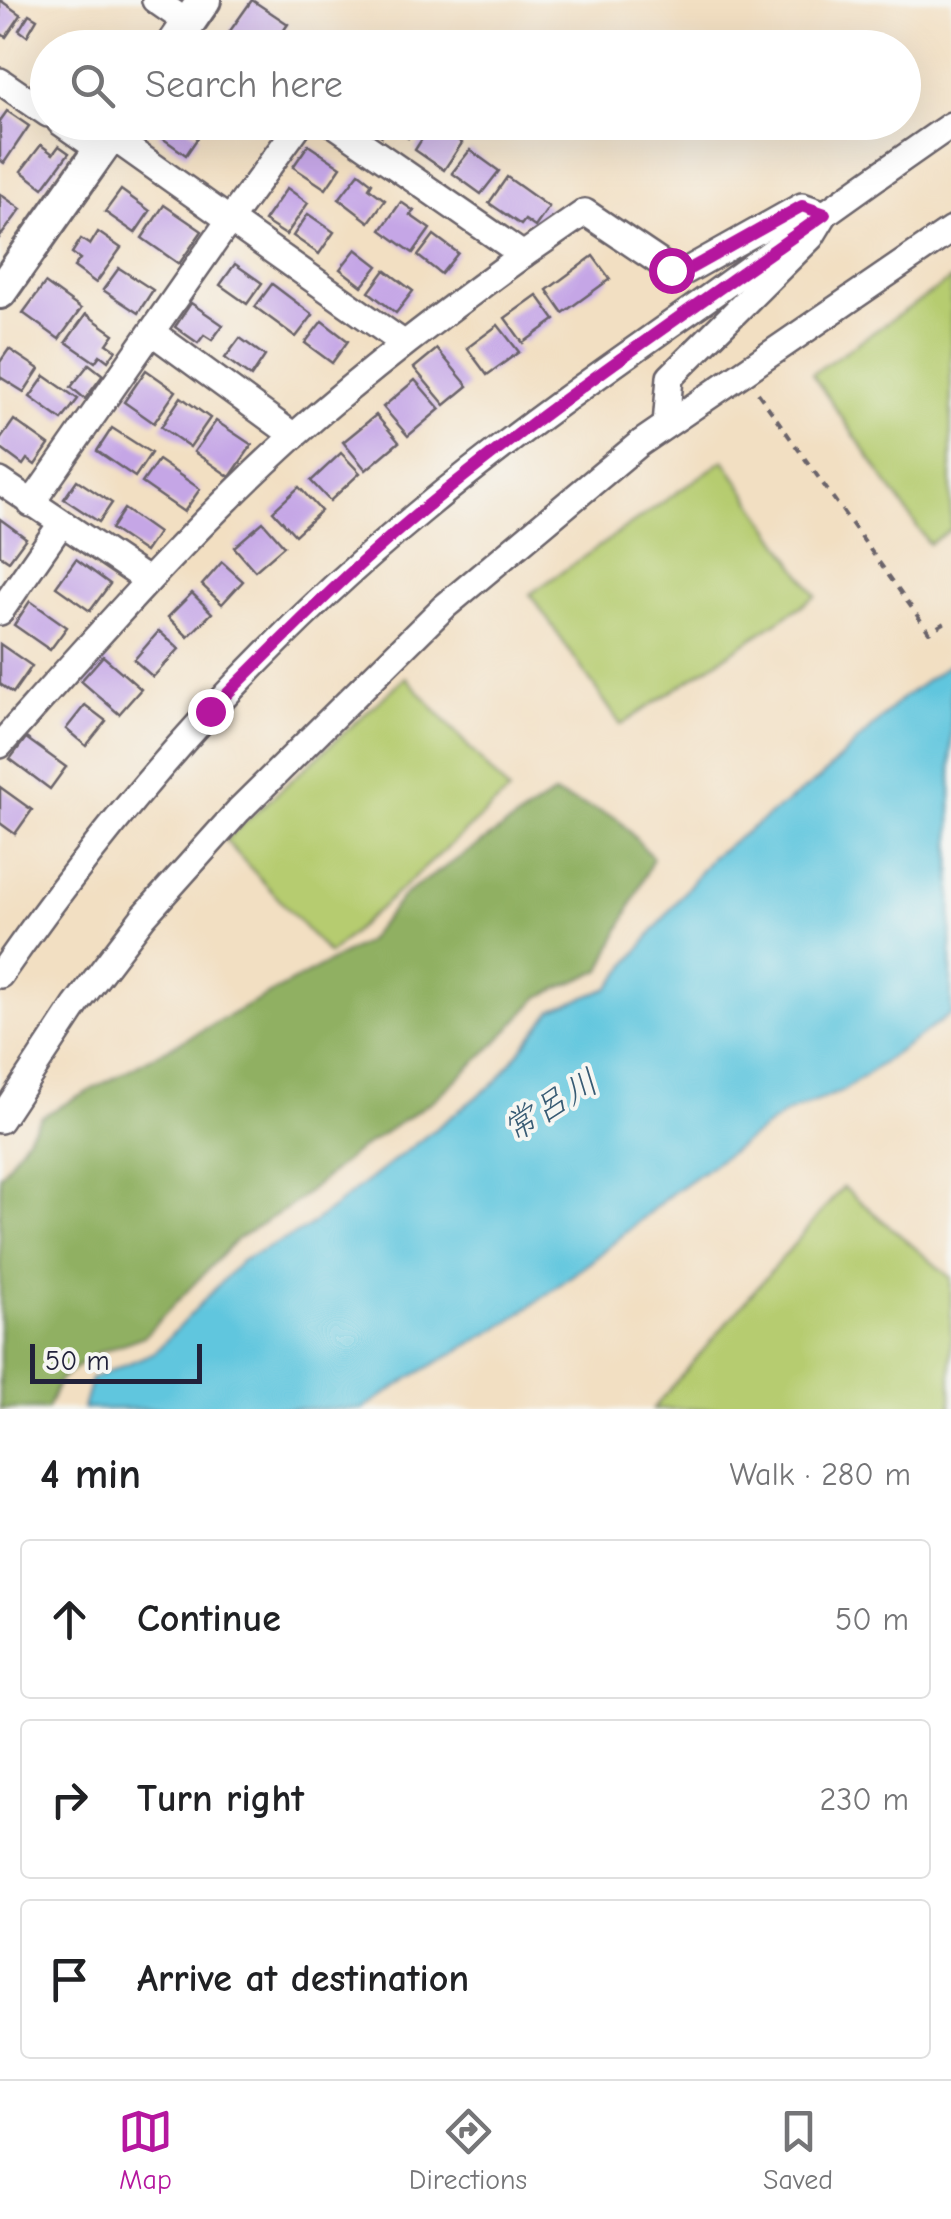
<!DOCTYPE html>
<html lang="en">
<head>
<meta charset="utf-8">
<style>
  body { margin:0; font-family:"Comic Neue","Klee One",sans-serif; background:#f6f6f6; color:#202124 }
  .scale { position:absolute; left:30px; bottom:25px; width:172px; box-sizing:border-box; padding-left:10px; border:5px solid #22223b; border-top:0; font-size:28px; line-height:35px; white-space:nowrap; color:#22223b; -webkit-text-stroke:8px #f6f6f2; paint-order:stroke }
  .stop { position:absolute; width:30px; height:30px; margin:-22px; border:8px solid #b5179e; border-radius:50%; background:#fff }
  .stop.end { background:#b5179e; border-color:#fff; box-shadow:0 2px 10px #0008 }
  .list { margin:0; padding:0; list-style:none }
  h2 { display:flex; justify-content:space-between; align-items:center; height:130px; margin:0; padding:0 40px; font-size:42px }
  h2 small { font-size:32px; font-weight:400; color:#757577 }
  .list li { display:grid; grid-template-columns:65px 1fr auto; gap:30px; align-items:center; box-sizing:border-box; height:160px; margin:0 20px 20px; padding:0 20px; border:2px solid #e0e0e0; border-radius:10px }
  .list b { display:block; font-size:38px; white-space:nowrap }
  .list em { font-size:32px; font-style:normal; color:#757577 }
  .icon { flex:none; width:55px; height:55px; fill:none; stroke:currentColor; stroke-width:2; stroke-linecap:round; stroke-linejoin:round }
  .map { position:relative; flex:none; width:951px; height:1409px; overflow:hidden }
  .search { position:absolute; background:#fff; box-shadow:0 10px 40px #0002; left:30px; right:30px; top:30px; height:110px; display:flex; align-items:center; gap:25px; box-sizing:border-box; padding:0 35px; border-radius:55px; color:#757577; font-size:38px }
  .sheet { height:670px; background:#fff }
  nav { display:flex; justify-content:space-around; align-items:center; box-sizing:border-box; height:140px; border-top:2px solid #e0e0e0; background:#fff; font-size:28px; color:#757577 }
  nav a { display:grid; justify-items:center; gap:5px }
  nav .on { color:#b5179e }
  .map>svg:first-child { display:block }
</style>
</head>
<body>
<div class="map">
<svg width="951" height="1409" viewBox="0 0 951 1409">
  <rect width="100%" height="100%" fill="#f6f6f2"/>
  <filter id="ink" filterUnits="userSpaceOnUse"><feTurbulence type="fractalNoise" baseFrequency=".01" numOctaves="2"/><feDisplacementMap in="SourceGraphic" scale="20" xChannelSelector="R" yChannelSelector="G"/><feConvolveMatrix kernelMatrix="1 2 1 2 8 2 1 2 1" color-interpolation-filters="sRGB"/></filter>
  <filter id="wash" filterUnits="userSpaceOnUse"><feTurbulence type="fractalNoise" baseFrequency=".0048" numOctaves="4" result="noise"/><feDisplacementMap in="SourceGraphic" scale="40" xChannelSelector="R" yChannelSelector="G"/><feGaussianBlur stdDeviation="2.25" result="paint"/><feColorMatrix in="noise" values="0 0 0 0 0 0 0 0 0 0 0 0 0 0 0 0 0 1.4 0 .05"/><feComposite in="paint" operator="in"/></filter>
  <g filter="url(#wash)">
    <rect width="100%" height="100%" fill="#f2dfc2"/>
    <g fill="#b6cc70" stroke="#6c7756" stroke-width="2.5">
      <polygon points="951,279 951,529 929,544 812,374"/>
      <polygon points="724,460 816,596 621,725 530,594"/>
      <polygon points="406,677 509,792 329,954 225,840"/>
      <polygon points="843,1187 951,1278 951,1409 653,1409"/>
    </g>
    <polygon fill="#90b062" stroke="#59694e" stroke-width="2.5" points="554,794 617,818 653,858 601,970 539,997 496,1043 435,1099 357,1151 292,1205 237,1239 144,1336 92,1355 59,1381 47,1409 0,1409 0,1176 41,1117 366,942 404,895"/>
    <polygon fill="#60c6de" stroke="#41748c" stroke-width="2.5" points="951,663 951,1014 843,1091 786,1113 672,1193 593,1260 509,1322 410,1378 362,1409 83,1409 91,1379 155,1352 241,1261 304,1230 496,1082 552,1010 609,988 712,857 819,779 900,700"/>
    <g id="blocks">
      <g fill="#c5a6e6">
        <polygon points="0,0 21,15 6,37 0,33"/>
        <polygon points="252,0 288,24 272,48 254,48 230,31"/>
        <polygon points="29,14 37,19 27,36 19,30"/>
        <polygon points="7,111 29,126 4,163 0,160 0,121"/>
        <polygon points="167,122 180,122 199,136 186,155 158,135"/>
        <polygon points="374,122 418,122 408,138 389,126 382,136 370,128"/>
        <polygon points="432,123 462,143 444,170 415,150"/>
        <polygon points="41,145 53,154 59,146 69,153 43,188 21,171"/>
        <polygon points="308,145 341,167 326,189 293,167"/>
        <polygon points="470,150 499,171 481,194 452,173"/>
        <polygon points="359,173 372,183 369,188 385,200 369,222 339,199"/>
        <polygon points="507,177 549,207 535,227 525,220 521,225 489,203"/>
        <polygon points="287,188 308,203 286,235 264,221"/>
        <polygon points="121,190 150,211 135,233 105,212"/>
        <polygon points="0,194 21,209 0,237"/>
        <polygon points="401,202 414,211 410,215 430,229 413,253 381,230"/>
        <polygon points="164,205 202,231 179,264 142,238"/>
        <polygon points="308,214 334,232 319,254 293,236"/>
        <polygon points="98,232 121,248 96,283 74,267 80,259 72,253 81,239 90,245"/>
        <polygon points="434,235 458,253 441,274 418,256"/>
        <polygon points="356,249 378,266 362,286 340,269"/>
        <polygon points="593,256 610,279 563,313 547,290"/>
        <polygon points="235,264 262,283 247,304 220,285"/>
        <polygon points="119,268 153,290 138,313 103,290"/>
        <polygon points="385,270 413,291 396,313 369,292"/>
        <polygon points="45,283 81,309 59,339 23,313"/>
        <polygon points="272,284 313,315 296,337 255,307"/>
        <polygon points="537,295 555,320 523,343 505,318"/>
        <polygon points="191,303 223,325 212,340 204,335 198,343 175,327"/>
        <polygon points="86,314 114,334 107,344 116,350 108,361 100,355 95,362 66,342"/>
        <polygon points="322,321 348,341 332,363 305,343"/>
        <polygon points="498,325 519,352 487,375 467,348"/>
        <polygon points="240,338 265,356 251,377 225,358"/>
        <polygon points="9,349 39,369 24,392 0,377 0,362"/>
        <polygon points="437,349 468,386 445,405 414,368"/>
        <polygon points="89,364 103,375 85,399 71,387"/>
        <polygon points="146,370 176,391 154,423 124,402"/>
        <polygon points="45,376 78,399 62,420 30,397"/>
        <polygon points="415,380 440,409 408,436 383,407"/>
        <polygon points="181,397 210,418 190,447 161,427"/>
        <polygon points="376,415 399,442 366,470 343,442"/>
        <polygon points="14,420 49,445 35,465 27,459 23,465 0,448 0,440"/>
        <polygon points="216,421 252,445 230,477 194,452"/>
        <polygon points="112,428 151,453 135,477 97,451"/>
        <polygon points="341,453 360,473 330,501 311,481"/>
        <polygon points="158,460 200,489 184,512 142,483"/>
        <polygon points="77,480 112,503 99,522 64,499"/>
        <polygon points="299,487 321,511 295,535 273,511"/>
        <polygon points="124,509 158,533 145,552 111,529"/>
        <polygon points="0,519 26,538 9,561 0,555"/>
        <polygon points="263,522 284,546 255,571 234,547"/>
        <polygon points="76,559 110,584 90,611 56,587"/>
        <polygon points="222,562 243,581 222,604 202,585"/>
        <polygon points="192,593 212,613 188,637 168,617"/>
        <polygon points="30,601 67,627 50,650 14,625"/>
        <polygon points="159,631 179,649 153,677 134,660"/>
        <polygon points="0,644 32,666 13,693 0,684"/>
        <polygon points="103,656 141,689 119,714 81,681"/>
        <polygon points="85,705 106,721 86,746 66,729"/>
        <polygon points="26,738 66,767 50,789 10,759"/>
        <polygon points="0,787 32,810 15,834 0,823"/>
      </g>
    </g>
  </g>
  <g filter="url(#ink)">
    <use href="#blocks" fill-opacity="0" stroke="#6b646a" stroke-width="2.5"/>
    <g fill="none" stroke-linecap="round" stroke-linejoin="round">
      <g stroke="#6b646a" stroke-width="30">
        <g id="minor">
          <polyline points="155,0 188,23"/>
          <polyline points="0,81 48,114"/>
          <polyline points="60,122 100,150"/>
          <polyline points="111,136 403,343"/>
          <polyline points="523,255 585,212 671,270 686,271 802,206 825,214 811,237 670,377 666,425"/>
          <polyline points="153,333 294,436"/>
          <polyline points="0,481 147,580"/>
          <polyline points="31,504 229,221 301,122"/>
          <polyline points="0,612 61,524"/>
          <path d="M0 745C95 639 189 531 295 435 368 370 445 312 523 255L331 122"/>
          <path d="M0 975C119 804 259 645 420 512 511 436 608 368 705 300 787 241 868 182 951 125"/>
          <polyline points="0,1120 76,1005 144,916 239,810 444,607 639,444 951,230"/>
        </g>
      </g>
      <g stroke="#6b646a" stroke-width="38">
        <g id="major">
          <polyline points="171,48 204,0"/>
          <polyline points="0,292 120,122"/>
        </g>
      </g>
      <polyline stroke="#6b646a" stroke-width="4" stroke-dasharray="8 8" stroke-linecap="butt" points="758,393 929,632 951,619"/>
      <use href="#minor" stroke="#fff" stroke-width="25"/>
      <use href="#major" stroke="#fff" stroke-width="32"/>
    </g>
  </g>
  <g fill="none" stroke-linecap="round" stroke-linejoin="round" filter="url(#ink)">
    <path stroke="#b5179e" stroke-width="12" d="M210 711C278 643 346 573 420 512 549 405 689 311 825 214L802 206 686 271 671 270"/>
  </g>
  <g text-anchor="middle" stroke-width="8" stroke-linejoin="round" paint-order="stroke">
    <g font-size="35" font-style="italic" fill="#385b74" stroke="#f6f6f2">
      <text transform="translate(550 1105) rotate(-31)" y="12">常呂川</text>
    </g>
  </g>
</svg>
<div class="scale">50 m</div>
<div class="stop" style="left:671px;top:270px"></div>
<div class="stop end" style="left:210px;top:711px"></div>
<div class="search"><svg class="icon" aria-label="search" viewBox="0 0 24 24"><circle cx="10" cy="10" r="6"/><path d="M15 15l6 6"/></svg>Search here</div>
</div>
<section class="sheet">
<h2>4 min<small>Walk · 280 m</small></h2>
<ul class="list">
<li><svg class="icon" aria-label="ahead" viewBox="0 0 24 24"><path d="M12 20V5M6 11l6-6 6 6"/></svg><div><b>Continue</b></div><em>50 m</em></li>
<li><svg class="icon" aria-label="right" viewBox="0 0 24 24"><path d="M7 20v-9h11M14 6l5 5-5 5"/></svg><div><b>Turn right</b></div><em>230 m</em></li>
<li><svg class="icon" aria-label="arrive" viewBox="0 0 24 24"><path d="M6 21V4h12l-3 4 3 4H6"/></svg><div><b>Arrive at destination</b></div></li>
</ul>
</section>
<nav>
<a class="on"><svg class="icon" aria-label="map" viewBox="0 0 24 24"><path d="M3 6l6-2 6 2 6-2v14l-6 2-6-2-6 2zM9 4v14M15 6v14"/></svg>Map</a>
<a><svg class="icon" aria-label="directions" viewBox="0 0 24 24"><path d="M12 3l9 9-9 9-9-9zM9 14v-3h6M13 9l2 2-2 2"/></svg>Directions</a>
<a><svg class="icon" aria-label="saved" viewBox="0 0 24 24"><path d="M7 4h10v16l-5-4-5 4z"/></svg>Saved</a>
</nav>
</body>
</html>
